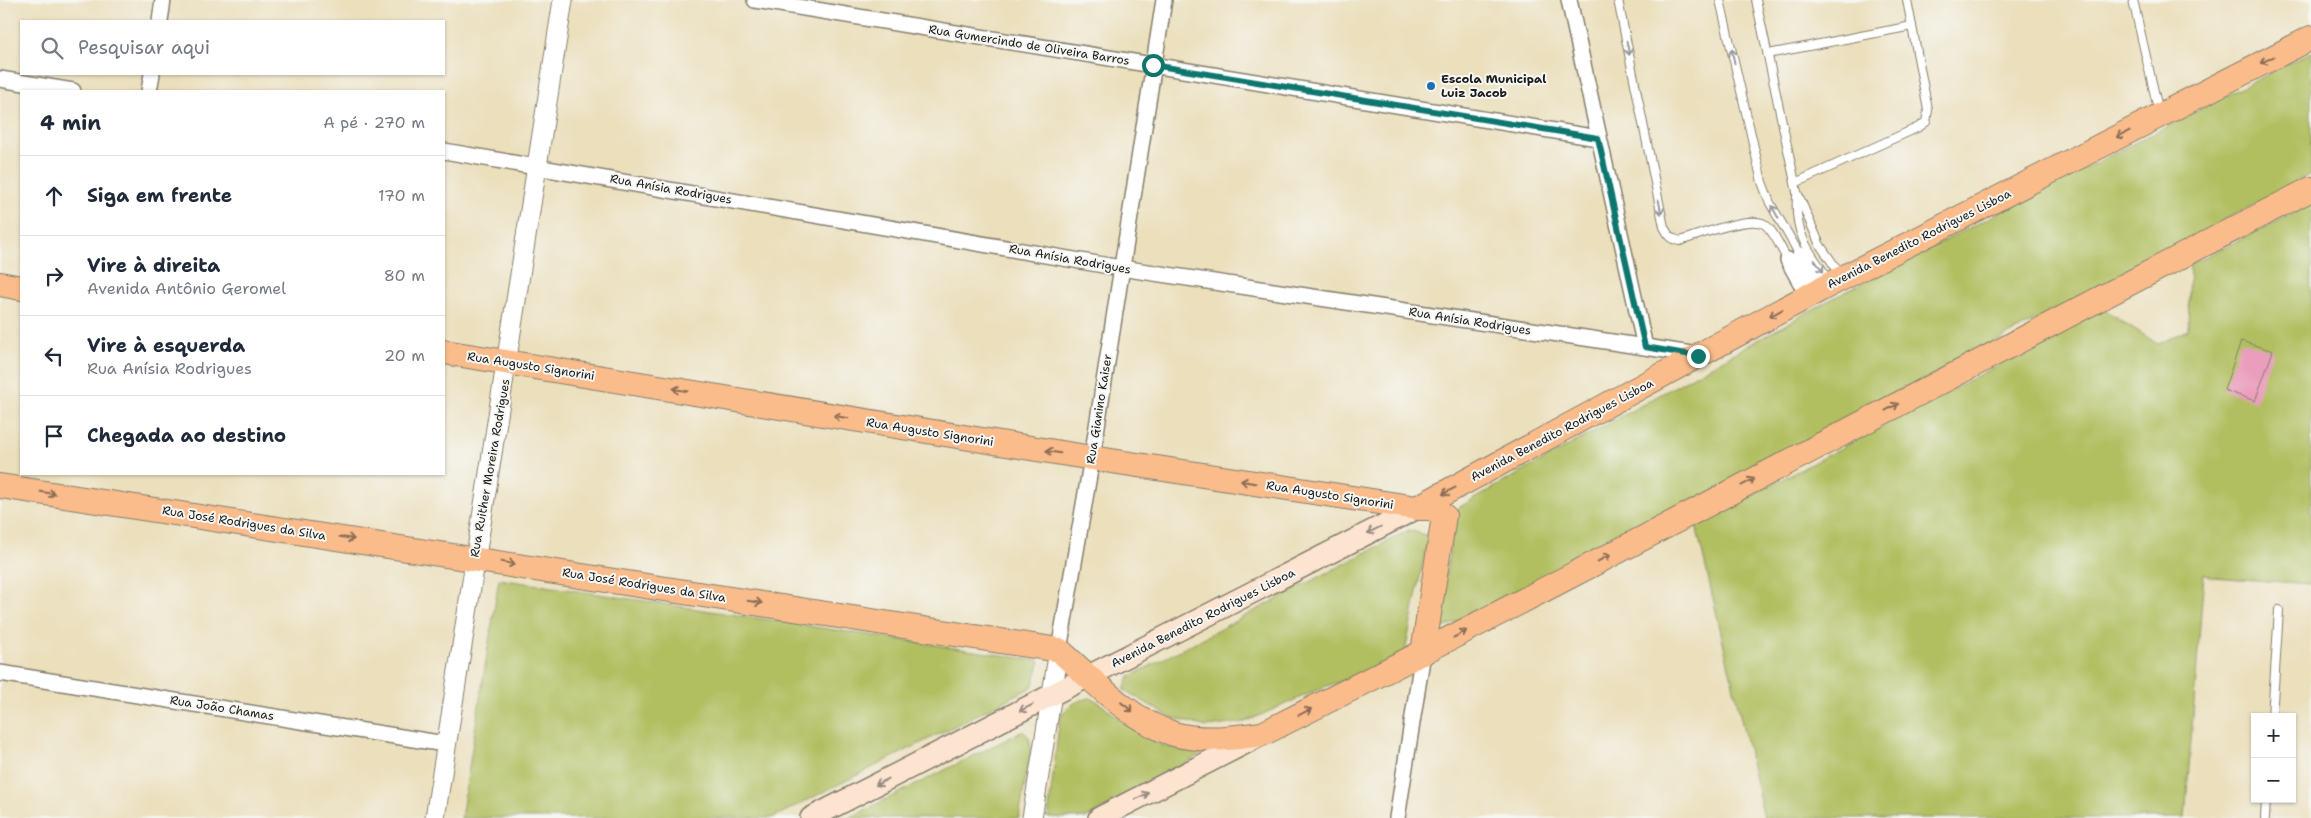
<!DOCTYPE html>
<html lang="pt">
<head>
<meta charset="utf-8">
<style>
  body { margin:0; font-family:"Shantell Sans",sans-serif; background:#f2f2f3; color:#1f2937 }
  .controls { position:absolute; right:15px; bottom:15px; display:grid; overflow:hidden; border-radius:0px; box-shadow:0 1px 4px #0004 }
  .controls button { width:45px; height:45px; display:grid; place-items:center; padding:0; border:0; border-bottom:1px solid #e0e1e3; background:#fff; color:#1f2937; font:25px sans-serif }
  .stop { position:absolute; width:15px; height:15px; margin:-11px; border:4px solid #0f766e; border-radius:50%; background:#fff }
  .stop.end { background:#0f766e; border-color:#fff; box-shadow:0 1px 5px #0008 }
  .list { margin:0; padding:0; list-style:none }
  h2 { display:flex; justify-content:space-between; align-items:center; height:65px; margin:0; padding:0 20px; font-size:21px }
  h2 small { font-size:16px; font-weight:400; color:#747a83 }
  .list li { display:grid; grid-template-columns:32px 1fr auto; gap:15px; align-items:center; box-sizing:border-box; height:80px; padding:0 20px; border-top:1px solid #e0e1e3 }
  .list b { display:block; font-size:19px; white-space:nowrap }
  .list p { margin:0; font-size:16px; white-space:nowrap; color:#747a83 }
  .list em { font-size:16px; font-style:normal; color:#747a83 }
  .icon { flex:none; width:28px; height:28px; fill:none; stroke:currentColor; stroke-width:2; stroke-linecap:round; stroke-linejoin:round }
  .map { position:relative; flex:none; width:2311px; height:818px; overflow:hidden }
  .search { position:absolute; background:#fff; box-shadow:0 1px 4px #0004; left:20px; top:20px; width:425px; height:55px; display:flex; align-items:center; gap:12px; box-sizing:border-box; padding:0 18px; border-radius:0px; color:#747a83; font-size:19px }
  .panel { position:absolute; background:#fff; box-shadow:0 1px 4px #0004; left:20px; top:90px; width:425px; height:385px; border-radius:0px }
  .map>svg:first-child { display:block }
</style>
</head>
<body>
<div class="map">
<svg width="2311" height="818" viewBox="0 0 2311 818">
  <rect width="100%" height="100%" fill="#f6f6f2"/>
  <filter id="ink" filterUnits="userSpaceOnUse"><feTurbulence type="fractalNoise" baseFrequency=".02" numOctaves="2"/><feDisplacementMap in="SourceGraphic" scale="10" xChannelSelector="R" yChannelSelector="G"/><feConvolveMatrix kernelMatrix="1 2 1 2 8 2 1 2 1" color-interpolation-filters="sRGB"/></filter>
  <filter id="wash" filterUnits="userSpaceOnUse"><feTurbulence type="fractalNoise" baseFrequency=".0096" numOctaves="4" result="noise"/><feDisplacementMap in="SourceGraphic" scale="20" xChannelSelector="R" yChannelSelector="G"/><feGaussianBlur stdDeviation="1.12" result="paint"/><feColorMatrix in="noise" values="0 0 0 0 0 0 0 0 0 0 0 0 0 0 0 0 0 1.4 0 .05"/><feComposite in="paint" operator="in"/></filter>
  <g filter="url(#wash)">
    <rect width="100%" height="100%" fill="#ebdfbc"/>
    <g fill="#b1bf61" stroke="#666e3e">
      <polygon points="2311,52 2311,174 1551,578 1443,628 1440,611 1456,509 1824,303"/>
      <polygon points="2311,205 2311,584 2212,577 2204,573 2185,818 1764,818 1696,525 2103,309 2158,344 2188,330 2190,264"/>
      <polygon points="1409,530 1428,536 1404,657 1374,672 1326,686 1245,722 1207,727 1170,717 1124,690 1129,677"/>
      <polygon points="499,579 1040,661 1032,687 772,818 461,818"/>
      <path d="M1090 698 1097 701C1126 723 1157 754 1197 750L1202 754 1087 818H1048L1060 717C1069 705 1075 701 1090 698Z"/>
      <polygon points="1023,731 1029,737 1031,747 1019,818 849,818"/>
    </g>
    <g id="blocks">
      <polygon fill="#ea9dbc" points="2241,341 2273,351 2255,401 2224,390"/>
    </g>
  </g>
  <g filter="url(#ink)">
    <use href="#blocks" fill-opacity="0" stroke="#847e6c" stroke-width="1"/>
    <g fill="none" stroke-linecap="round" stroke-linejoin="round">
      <g stroke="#847e6c" stroke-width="10">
        <g id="service">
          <path d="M1618 0 1664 227C1668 235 1671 239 1680 241 1696 236 1749 215 1764 224 1774 230 1781 250 1788 260"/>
          <polyline points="1720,0 1762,182 1770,203 1800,255"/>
          <polyline points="1756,0 1797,192 1820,245 1841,275"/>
          <polyline points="2133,0 2159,113"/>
          <polyline points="1768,54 1912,26"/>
          <polyline points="1795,183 1919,127 1926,122 1928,110 1907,0"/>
          <path d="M1797 196C1794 235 1809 252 1831 282"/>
          <polyline points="2272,717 2279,610"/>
          <polyline points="2265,818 2266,799"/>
        </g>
      </g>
      <g stroke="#847e6c" stroke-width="18">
        <g id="minor">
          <polyline points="755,0 1598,138"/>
          <polyline points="1569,0 1645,347"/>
          <polyline points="160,21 163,0"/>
          <polyline points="0,79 73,91"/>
          <polyline points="149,91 152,74"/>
          <polyline points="444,151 1121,268 1698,355"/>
          <polyline points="1800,255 1821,289"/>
          <polyline points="1788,260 1808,296"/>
          <polyline points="1059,650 1092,458 1164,0"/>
          <polyline points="0,673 445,744"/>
          <polyline points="1397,818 1423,653"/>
        </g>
      </g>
      <g stroke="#847e6c" stroke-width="21">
        <g id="tertiary">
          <polyline points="435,818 563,0"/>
          <polyline points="1032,818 1059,650"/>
        </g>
      </g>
      <g stroke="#847e6c" stroke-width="24">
        <g id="secondary">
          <polyline points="811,818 1417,508"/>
          <polyline points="1099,818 1257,737"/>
        </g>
      </g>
      <g stroke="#847e6c" stroke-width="26">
        <g id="primary">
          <polyline points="0,284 21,288"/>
          <polyline points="444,352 1092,458 1417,508 1432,508 1444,516 1423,653"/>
          <path d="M0 486 1059 650C1093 680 1129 720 1174 734 1202 742 1233 738 1262 734 1614 557 1961 369 2311 189"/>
          <polyline points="1417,508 1821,289 2311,38"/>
        </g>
      </g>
      <use href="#service" stroke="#fff" stroke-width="8"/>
      <use href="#minor" stroke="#fff" stroke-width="15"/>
      <use href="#tertiary" stroke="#fff" stroke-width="19"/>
      <use href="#secondary" stroke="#fde4d1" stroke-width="21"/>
      <use href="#primary" stroke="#fabc8b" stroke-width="24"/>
    </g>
    <defs><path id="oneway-shaft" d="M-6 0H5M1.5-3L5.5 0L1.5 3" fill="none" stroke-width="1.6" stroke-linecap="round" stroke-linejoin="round" transform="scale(1.25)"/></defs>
    <g stroke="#999">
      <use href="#oneway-shaft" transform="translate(1628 48) rotate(79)"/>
      <use href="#oneway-shaft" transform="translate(1733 56) rotate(-102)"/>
      <use href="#oneway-shaft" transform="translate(1660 207) rotate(79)"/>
      <use href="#oneway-shaft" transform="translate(1775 212) rotate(-118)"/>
      <use href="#oneway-shaft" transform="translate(1819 266) rotate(53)"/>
    </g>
    <g stroke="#8b6c54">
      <use href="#oneway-shaft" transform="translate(2267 60) rotate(153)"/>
      <use href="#oneway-shaft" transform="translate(2123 134) rotate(153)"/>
      <use href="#oneway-shaft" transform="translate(1776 313) rotate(151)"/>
      <use href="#oneway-shaft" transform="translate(680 390) rotate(-171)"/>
      <use href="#oneway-shaft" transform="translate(1892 407) rotate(-28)"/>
      <use href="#oneway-shaft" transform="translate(841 417) rotate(-171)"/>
      <use href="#oneway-shaft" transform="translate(1053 452) rotate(-171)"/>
      <use href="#oneway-shaft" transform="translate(1248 482) rotate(-171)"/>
      <use href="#oneway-shaft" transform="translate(1748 482) rotate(-28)"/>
      <use href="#oneway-shaft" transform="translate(1449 491) rotate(152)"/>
      <use href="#oneway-shaft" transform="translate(48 493) rotate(9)"/>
      <use href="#oneway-shaft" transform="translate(347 538) rotate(9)"/>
      <use href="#oneway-shaft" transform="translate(1604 558) rotate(-28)"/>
      <use href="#oneway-shaft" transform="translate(508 563) rotate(9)"/>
      <use href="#oneway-shaft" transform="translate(755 602) rotate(9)"/>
      <use href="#oneway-shaft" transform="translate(1460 634) rotate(-28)"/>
      <use href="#oneway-shaft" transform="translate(1127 707) rotate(38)"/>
      <use href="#oneway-shaft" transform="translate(1305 712) rotate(-27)"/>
    </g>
    <g stroke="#988a80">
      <use href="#oneway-shaft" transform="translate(1374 530) rotate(153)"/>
      <use href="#oneway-shaft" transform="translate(1026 708) rotate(153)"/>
      <use href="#oneway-shaft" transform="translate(882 782) rotate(153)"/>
      <use href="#oneway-shaft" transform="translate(1142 796) rotate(-27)"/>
    </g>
  </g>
  <g fill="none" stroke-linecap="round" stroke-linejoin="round" filter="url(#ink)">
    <polyline stroke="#0f766e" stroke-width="6" points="1153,65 1598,138 1645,347 1698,356"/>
  </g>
  <circle fill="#1f6fb2" stroke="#f6f6f2" stroke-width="2" cx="1431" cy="86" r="5"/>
  <g text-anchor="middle" stroke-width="4" stroke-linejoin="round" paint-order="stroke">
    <g font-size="12" fill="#1c1c1c" stroke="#f6f6f2">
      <text transform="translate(1029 45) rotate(9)" y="4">Rua Gumercindo de Oliveira Barros</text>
      <text transform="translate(671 189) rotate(10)" y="4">Rua Anísia Rodrigues</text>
      <text transform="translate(1919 239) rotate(-27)" y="4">Avenida Benedito Rodrigues Lisboa</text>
      <text transform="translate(1070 259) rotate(10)" y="4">Rua Anísia Rodrigues</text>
      <text transform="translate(1470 321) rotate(9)" y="4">Rua Anísia Rodrigues</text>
      <text transform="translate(531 366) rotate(9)" y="4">Rua Augusto Signorini</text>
      <text transform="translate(1099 409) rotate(-81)" y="4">Rua Gianino Kaiser</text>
      <text transform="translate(1562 430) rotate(-28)" y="4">Avenida Benedito Rodrigues Lisboa</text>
      <text transform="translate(930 432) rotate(9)" y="4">Rua Augusto Signorini</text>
      <text transform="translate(490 468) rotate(-80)" y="4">Rua Ruither Moreira Rodrigues</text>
      <text transform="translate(1330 495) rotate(9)" y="4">Rua Augusto Signorini</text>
      <text transform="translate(244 523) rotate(9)" y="4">Rua José Rodrigues da Silva</text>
      <text transform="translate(644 585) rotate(9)" y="4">Rua José Rodrigues da Silva</text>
      <text transform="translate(1203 618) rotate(-27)" y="4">Avenida Benedito Rodrigues Lisboa</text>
      <text transform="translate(222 708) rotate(9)" y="4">Rua João Chamas</text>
    </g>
    <g font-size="12" font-weight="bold" fill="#1c1c1c" stroke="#f6f6f2" text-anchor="start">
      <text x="1441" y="83">Escola Municipal<tspan x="1441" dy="14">Luiz Jacob</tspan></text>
    </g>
  </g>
</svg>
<div class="controls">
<button>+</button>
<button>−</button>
</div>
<div class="stop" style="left:1153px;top:65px"></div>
<div class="stop end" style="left:1698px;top:356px"></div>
<div class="search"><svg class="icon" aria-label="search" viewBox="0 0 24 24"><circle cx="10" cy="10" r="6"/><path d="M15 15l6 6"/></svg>Pesquisar aqui</div>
<section class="panel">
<h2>4 min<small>A pé · 270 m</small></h2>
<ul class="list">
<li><svg class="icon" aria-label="ahead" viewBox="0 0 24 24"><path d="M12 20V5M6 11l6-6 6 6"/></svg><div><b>Siga em frente</b></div><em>170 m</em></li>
<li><svg class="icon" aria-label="right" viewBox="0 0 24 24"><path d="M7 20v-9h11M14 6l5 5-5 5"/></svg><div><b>Vire à direita</b><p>Avenida Antônio Geromel</p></div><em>80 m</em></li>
<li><svg class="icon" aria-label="left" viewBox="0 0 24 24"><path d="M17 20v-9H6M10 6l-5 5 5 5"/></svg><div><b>Vire à esquerda</b><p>Rua Anísia Rodrigues</p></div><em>20 m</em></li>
<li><svg class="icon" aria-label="arrive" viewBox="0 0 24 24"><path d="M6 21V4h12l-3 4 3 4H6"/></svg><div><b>Chegada ao destino</b></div></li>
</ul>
</section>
</div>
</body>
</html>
